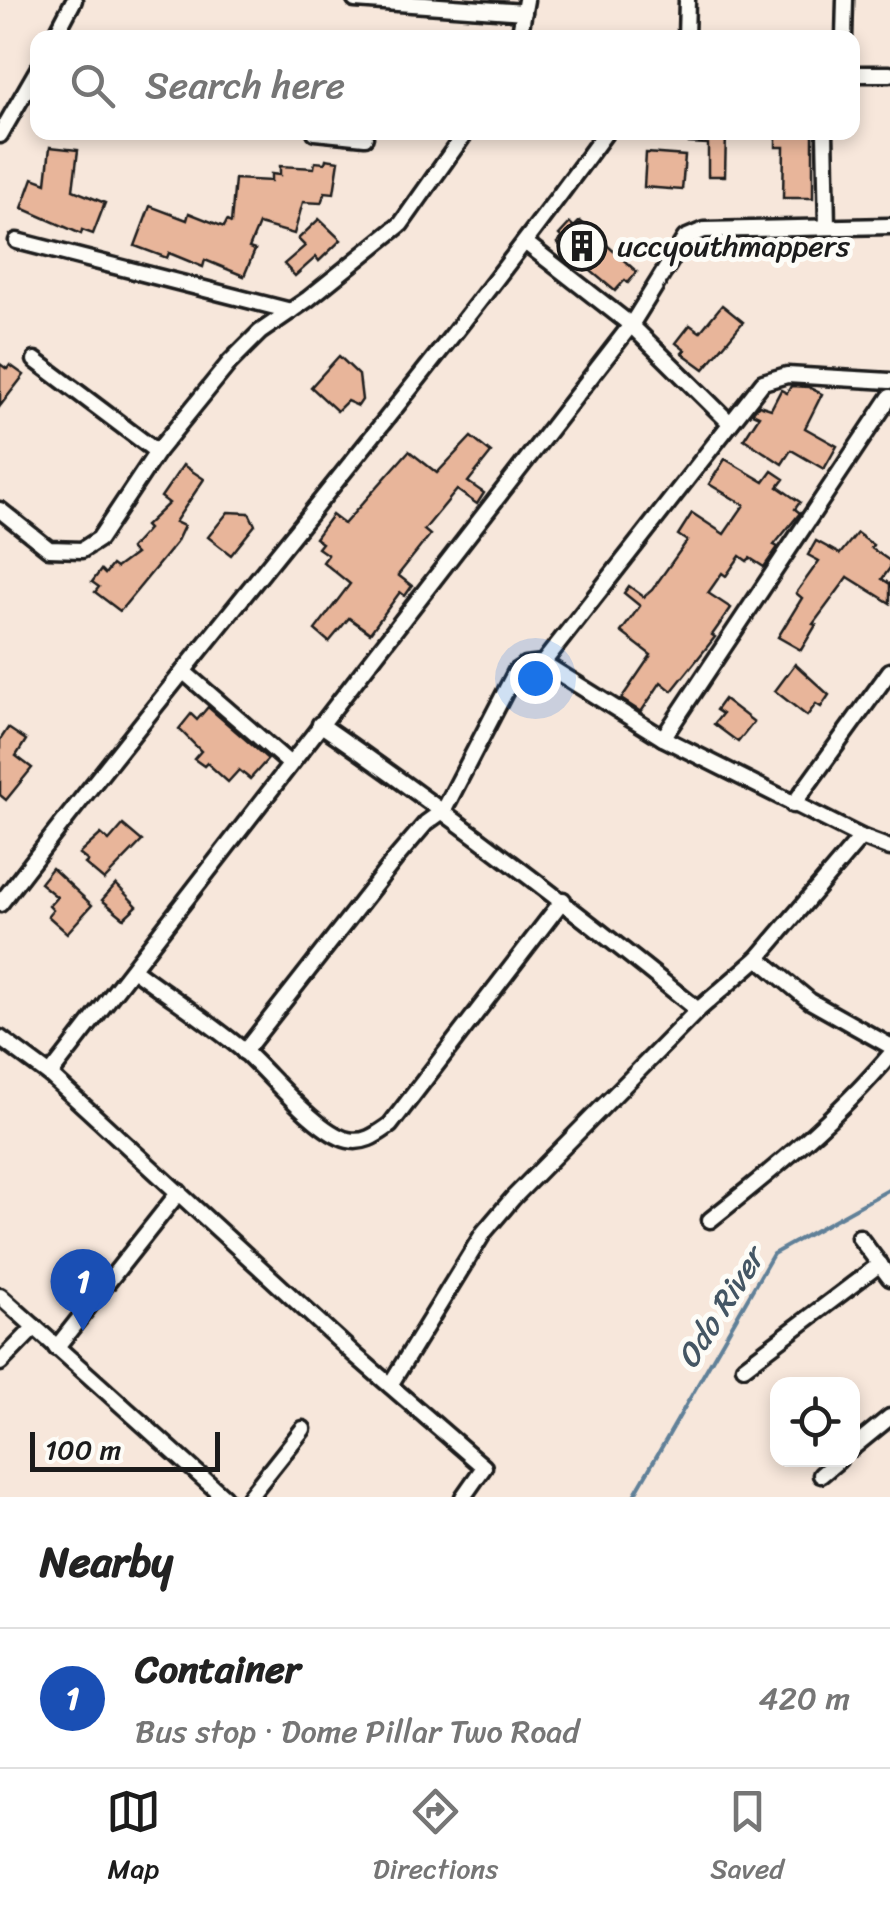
<!DOCTYPE html>
<html lang="en">
<head>
<meta charset="utf-8">
<style>
  body { margin:0; font-family:Sriracha,sans-serif; background:#f6f6f6; color:#222 }
  .controls { position:absolute; right:30px; bottom:30px; display:grid; overflow:hidden; border-radius:20px; box-shadow:0 5px 15px #0003 }
  .controls button { width:90px; height:90px; display:grid; place-items:center; padding:0; border:0; border-bottom:2px solid #e0e0e0; background:#fff; color:#222; font:50px sans-serif }
  .scale { position:absolute; left:30px; bottom:25px; width:190px; box-sizing:border-box; padding-left:10px; border:5px solid #1c1c1c; border-top:0; font-size:28px; line-height:35px; white-space:nowrap; color:#1c1c1c; -webkit-text-stroke:8px #fdfcf7; paint-order:stroke }
  .you { position:absolute; left:535px; top:678px; width:35px; height:35px; margin:-25px; border:8px solid #fff; border-radius:50%; background:#1a73e8; box-shadow:0 0 0 15px #1a73e833 }
  .badge { display:grid; place-items:center; width:65px; height:65px; border-radius:50%; background:#1c1c1c; color:#fff; font-size:32px; font-weight:700 }
  .pin { position:absolute; translate:-50% -82px; filter:drop-shadow(0 2px 5px #0008) }
  .pin::after { content:''; position:absolute; top:52px; width:35px; height:30px; background:inherit; clip-path:polygon(0 0,100% 0,50% 100%) }
  .list { margin:0; padding:0; list-style:none }
  h2 { display:flex; justify-content:space-between; align-items:center; height:130px; margin:0; padding:0 40px; font-size:42px }
  h2 small { font-size:32px; font-weight:400; color:#767676 }
  .list li { display:grid; grid-template-columns:65px 1fr auto; gap:30px; align-items:center; box-sizing:border-box; height:140px; padding:0 40px; border-top:2px solid #e0e0e0 }
  .list b { display:block; font-size:38px; white-space:nowrap }
  .list p { margin:0; font-size:32px; white-space:nowrap; color:#767676 }
  .list em { font-size:32px; font-style:normal; color:#767676 }
  .icon { flex:none; width:55px; height:55px; fill:none; stroke:currentColor; stroke-width:2; stroke-linecap:round; stroke-linejoin:round }
  .map { position:relative; flex:none; width:890px; height:1497px; overflow:hidden }
  .search { position:absolute; background:#fff; box-shadow:0 5px 15px #0003; left:30px; right:30px; top:30px; height:110px; display:flex; align-items:center; gap:25px; box-sizing:border-box; padding:0 35px; border-radius:20px; color:#767676; font-size:38px }
  .sheet { height:270px; background:#fff }
  nav { display:flex; justify-content:space-around; align-items:center; box-sizing:border-box; height:140px; border-top:2px solid #e0e0e0; background:#fff; font-size:28px; color:#767676 }
  nav a { display:grid; justify-items:center; gap:5px }
  nav .on { color:#1c1c1c }
  .map>svg:first-child { display:block }
</style>
</head>
<body>
<div class="map">
<svg width="890" height="1497" viewBox="0 0 890 1497">
  <rect width="100%" height="100%" fill="#f7e7db"/>
  <filter id="ink" filterUnits="userSpaceOnUse"><feTurbulence type="fractalNoise" baseFrequency=".01" numOctaves="2"/><feDisplacementMap in="SourceGraphic" scale="20" xChannelSelector="R" yChannelSelector="G"/><feConvolveMatrix kernelMatrix="1 2 1 2 8 2 1 2 1" color-interpolation-filters="sRGB"/></filter>
  <g filter="url(#ink)">
    <g fill="none" stroke-linecap="round" stroke-linejoin="round">
      <polyline stroke="#608098" stroke-width="4" points="633,1497 773,1254 890,1189"/>
    </g>
    <g fill="#e8b59a" stroke="#1c1c1c" stroke-width="2.5">
      <polygon points="690,132 726,132 725,176 708,176 708,144 689,143"/>
      <polygon points="776,132 813,132 813,198 783,198 784,147 776,147"/>
      <polygon points="50,147 78,150 73,190 105,203 93,234 82,230 81,234 22,208 33,178 46,183"/>
      <polygon points="646,153 685,156 682,190 644,187"/>
      <polygon points="326,159 339,161 334,193 325,192 321,203 303,202 294,234 259,224 249,248 255,250 244,276 205,260 203,267 169,253 167,258 135,246 150,206 187,220 189,213 224,227 227,221 231,223 235,179 271,181 271,174 280,175 280,166 314,168 315,162 325,163"/>
      <polygon points="319,219 341,240 319,261 316,257 295,276 284,264 305,246 298,239"/>
      <polygon points="580,221 637,272 628,283 625,280 615,291 557,243 562,238 559,235 570,223 574,227"/>
      <polygon points="722,305 743,322 704,369 682,353 685,350 676,343 690,325 700,332"/>
      <polygon points="339,356 359,375 362,400 358,406 347,401 337,411 311,387"/>
      <polygon points="0,364 7,369 10,365 24,375 0,406"/>
      <polygon points="791,386 808,387 822,394 805,428 837,446 824,469 791,450 782,464 744,439 759,416 752,413 759,405 771,409 781,390 787,393"/>
      <polygon points="471,437 491,453 468,482 484,493 477,504 457,490 424,530 430,535 398,575 412,586 405,596 400,592 370,633 349,618 329,642 315,630 350,584 323,562 328,555 318,548 322,543 315,538 332,515 344,524 409,451 437,473"/>
      <polygon points="725,459 764,482 772,471 784,479 778,487 800,502 795,509 800,513 774,545 778,547 764,567 750,558 747,561 740,556 726,576 722,573 708,593 731,608 712,635 715,637 672,691 661,682 641,712 621,699 651,655 621,632 640,606 624,593 629,586 644,597 652,590 687,541 678,535 692,513 724,534 744,505 709,484"/>
      <polygon points="183,465 204,479 175,522 184,526 176,543 120,611 95,592 99,587 92,582 101,570 105,574 112,565 116,568 135,554 130,549 148,529 145,526 169,503 161,497"/>
      <polygon points="228,512 249,513 255,525 231,555 208,537"/>
      <polygon points="857,533 873,545 871,548 890,561 890,568 882,579 890,584 890,603 848,577 813,624 816,625 801,650 778,637 802,598 796,593 819,561 808,555 816,541 840,554"/>
      <polygon points="795,664 829,695 821,707 816,704 807,716 775,691"/>
      <polygon points="724,699 754,722 738,742 714,724 722,714 716,710"/>
      <polygon points="208,707 268,759 250,779 239,770 228,782 207,763 204,766 194,759 201,751 179,729 191,714 197,720"/>
      <polygon points="8,728 26,740 16,756 32,768 6,800 0,795 0,740"/>
      <polygon points="123,825 142,841 104,880 85,864 88,861 79,854 101,834 109,841"/>
      <polygon points="52,868 92,905 67,933 48,916 53,910 49,906 57,897 40,883"/>
      <polygon points="116,884 137,906 124,918 102,900"/>
    </g>
    <g fill="none" stroke-linecap="round" stroke-linejoin="round">
      <g stroke="#1c1c1c" stroke-width="21">
        <g id="minor">
          <polyline points="355,0 524,12"/>
          <polyline points="54,38 74,0"/>
          <polyline points="519,38 526,0"/>
          <polyline points="686,38 687,0"/>
          <polyline points="844,38 845,0"/>
          <polyline points="852,74 890,74"/>
          <polyline points="315,132 365,137"/>
          <polyline points="825,132 827,227"/>
          <polyline points="0,135 38,69"/>
          <polyline points="17,241 291,311"/>
          <polyline points="526,243 631,325 730,423"/>
          <polyline points="35,360 157,452"/>
          <polyline points="0,510 49,549 82,550 99,539 157,452 230,362 260,332 308,299 401,224 466,132"/>
          <polyline points="543,663 663,738 861,837 890,848"/>
          <polyline points="184,672 290,764"/>
          <path d="M320 724C450 814 575 910 698 1010"/>
          <polyline points="663,738 890,397"/>
          <polyline points="793,805 890,671"/>
          <path d="M0 904C198 644 414 397 606 132"/>
          <polyline points="758,958 810,1001 890,1046"/>
          <path d="M133 969C169 996 209 1022 244 1051 269 1073 317 1133 348 1140 365 1144 377 1134 390 1125L563 900"/>
          <polyline points="0,1038 50,1075 356,1356 484,1467 463,1497"/>
          <polyline points="244,1052 396,858 426,823 444,810 516,671 525,665 543,663 763,382 787,375 890,381"/>
          <polyline points="50,1075 631,325 685,238 704,230 890,226"/>
          <path d="M710 1220C773 1170 838 1117 890 1055"/>
          <polyline points="859,1237 890,1278"/>
          <polyline points="0,1296 224,1497"/>
          <polyline points="56,1348 179,1192"/>
          <polyline points="0,1363 35,1327"/>
          <polyline points="744,1367 880,1264"/>
          <polyline points="390,1385 484,1232 513,1198 698,1010 758,958 861,837"/>
          <polyline points="852,1448 890,1417"/>
          <polyline points="821,1475 839,1460"/>
          <polyline points="249,1497 303,1429"/>
        </g>
      </g>
      <use href="#minor" stroke="#fdfcf7" stroke-width="14"/>
    </g>
  </g>
  <defs>
    <g id="building-ring" transform="scale(2.5)"><circle r="9.5" fill="#fdfcf7" stroke="#1c1c1c" stroke-width="1.5"/><path d="M-4-6H4V6H1V3H-1V6H-4ZM-2.5-4.3h1.7v1.8h-1.7ZM.8-4.3h1.7v1.8H.8ZM-2.5-1h1.7V.8h-1.7ZM.8-1h1.7V.8H.8Z" fill="#1c1c1c"/></g>
  </defs>
  <g fill-rule="evenodd">
    <use href="#building-ring" x="582" y="246"/>
  </g>
  <g text-anchor="middle" stroke-width="10" stroke-linejoin="round" paint-order="stroke">
    <g font-size="30" fill="#1c1c1c" stroke="#fdfcf7" text-anchor="start">
      <text x="617" y="256">uccyouthmappers</text>
    </g>
    <g font-size="32" font-style="italic" fill="#445664" stroke="#fdfcf7">
      <text transform="translate(720 1308) rotate(-58)" y="11">Odo River</text>
    </g>
  </g>
</svg>
<div class="controls">
<button><svg class="icon" aria-label="locate" viewBox="0 0 24 24"><circle cx="12" cy="12" r="6"/><path d="M12 2v4M12 18v4M2 12h4M18 12h4"/></svg></button>
</div>
<div class="scale">100 m</div>
<div class="you"></div>
<div class="pin badge" style="left:83px;top:1331px;background:#1a4fb4">1</div>
<div class="search"><svg class="icon" aria-label="search" viewBox="0 0 24 24"><circle cx="10" cy="10" r="6"/><path d="M15 15l6 6"/></svg>Search here</div>
</div>
<section class="sheet">
<h2>Nearby<small></small></h2>
<ul class="list">
<li><span class="badge" style="background:#1a4fb4">1</span><div><b>Container</b><p>Bus stop · Dome Pillar Two Road</p></div><em>420 m</em></li>
</ul>
</section>
<nav>
<a class="on"><svg class="icon" aria-label="map" viewBox="0 0 24 24"><path d="M3 6l6-2 6 2 6-2v14l-6 2-6-2-6 2zM9 4v14M15 6v14"/></svg>Map</a>
<a><svg class="icon" aria-label="directions" viewBox="0 0 24 24"><path d="M12 3l9 9-9 9-9-9zM9 14v-3h6M13 9l2 2-2 2"/></svg>Directions</a>
<a><svg class="icon" aria-label="saved" viewBox="0 0 24 24"><path d="M7 4h10v16l-5-4-5 4z"/></svg>Saved</a>
</nav>
</body>
</html>
